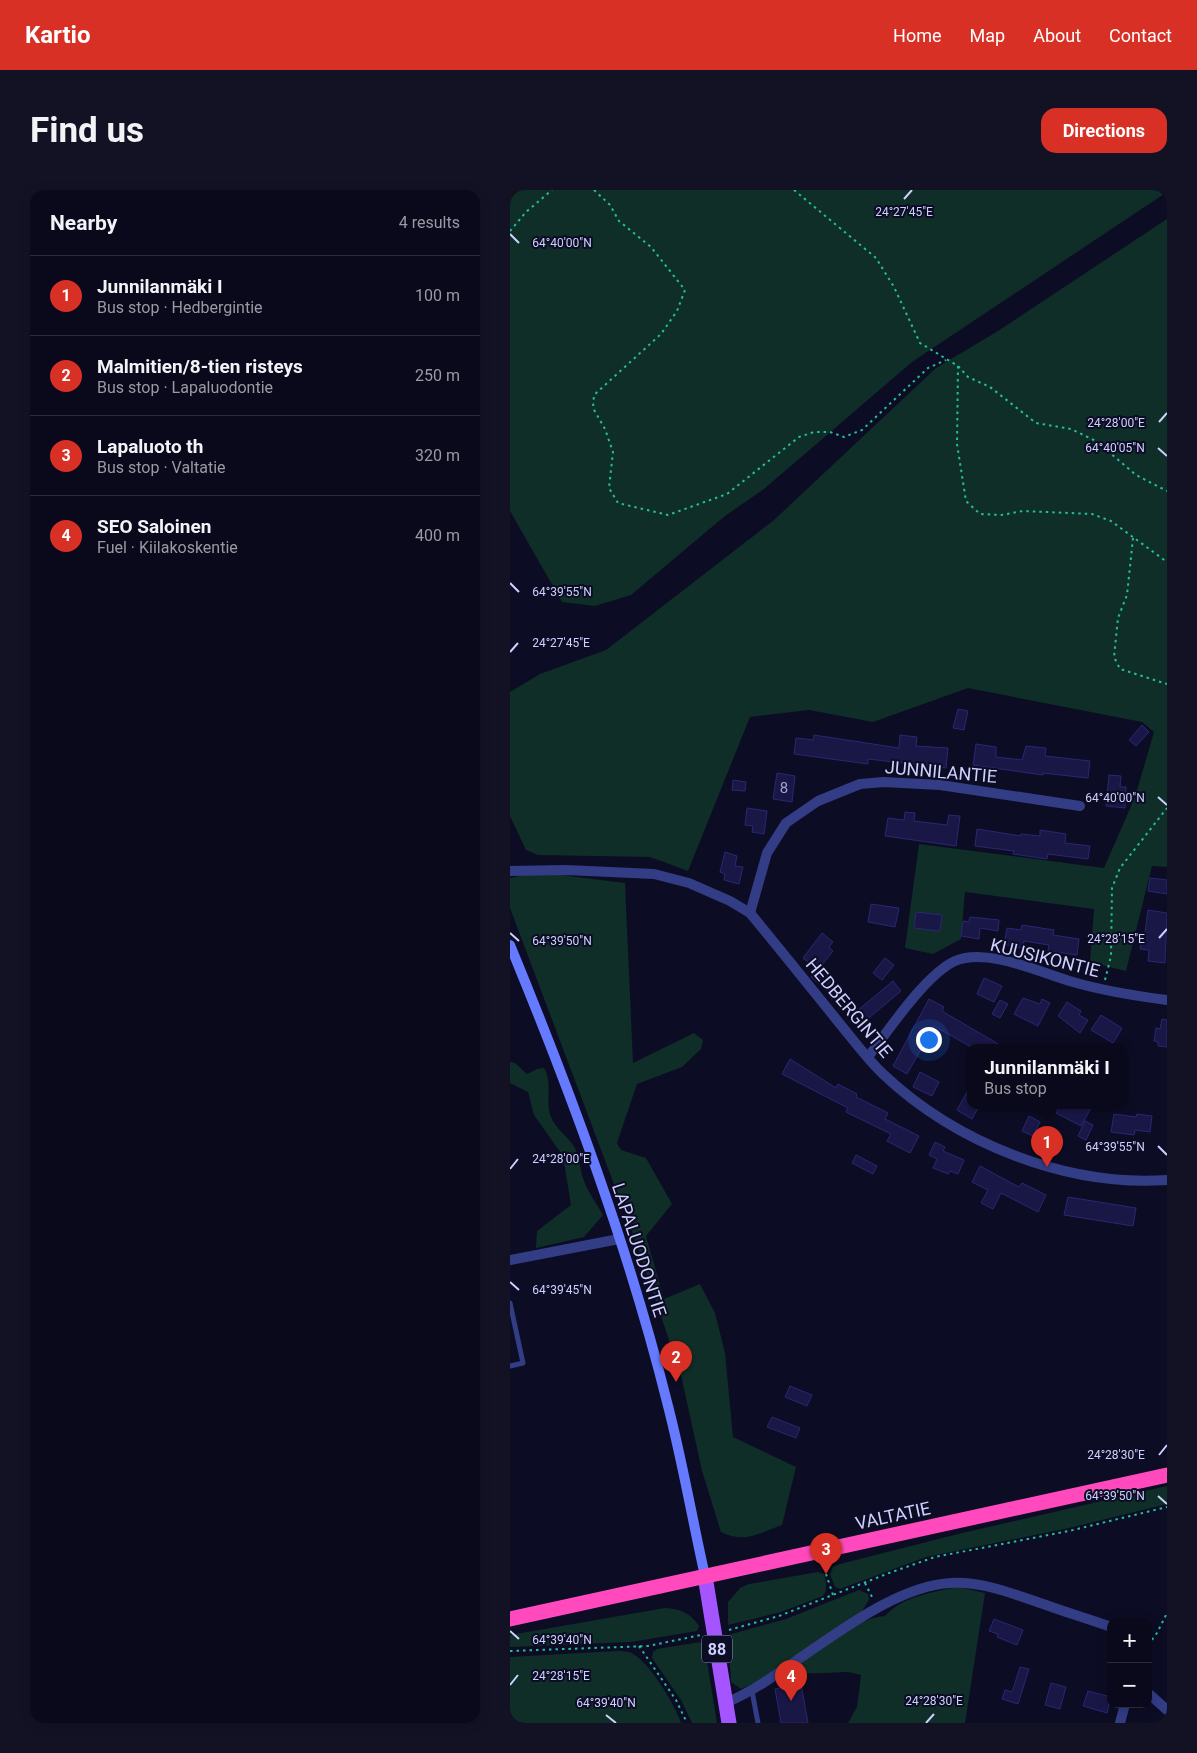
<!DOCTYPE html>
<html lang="en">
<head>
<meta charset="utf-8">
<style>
  body { margin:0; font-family:Roboto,sans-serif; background:#121224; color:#f1f3f6 }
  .controls { position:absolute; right:15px; bottom:15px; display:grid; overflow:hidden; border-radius:10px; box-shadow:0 2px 12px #0003 }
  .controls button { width:45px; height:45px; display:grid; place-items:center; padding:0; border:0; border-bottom:1px solid #292a3a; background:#09091b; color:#f1f3f6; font:25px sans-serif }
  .you { position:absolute; left:418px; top:849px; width:18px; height:18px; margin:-12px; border:4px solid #fff; border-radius:50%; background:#1a73e8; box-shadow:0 0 0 8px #1a73e833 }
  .badge { display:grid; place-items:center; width:32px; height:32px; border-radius:50%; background:#d93025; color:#fff; font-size:16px; font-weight:700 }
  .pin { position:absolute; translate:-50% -41px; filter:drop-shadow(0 1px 2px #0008) }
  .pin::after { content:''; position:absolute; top:26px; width:18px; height:15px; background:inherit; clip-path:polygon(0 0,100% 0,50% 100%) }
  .popup { position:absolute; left:457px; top:854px; width:160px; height:65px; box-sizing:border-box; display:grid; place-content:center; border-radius:10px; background:#09091b; filter:drop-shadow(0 1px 4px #0005); font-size:16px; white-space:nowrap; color:#999aa3 }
  .popup b { font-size:19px; color:#f1f3f6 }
  .popup::after { content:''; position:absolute; left:50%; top:100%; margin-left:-10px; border:10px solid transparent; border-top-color:#09091b }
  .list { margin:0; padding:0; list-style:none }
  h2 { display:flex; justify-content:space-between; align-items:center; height:65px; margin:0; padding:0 20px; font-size:21px }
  h2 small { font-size:16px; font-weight:400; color:#999aa3 }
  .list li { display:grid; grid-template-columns:32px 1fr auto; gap:15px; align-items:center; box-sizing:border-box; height:80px; padding:0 20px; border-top:1px solid #292a3a }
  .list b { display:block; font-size:19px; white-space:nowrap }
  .list p { margin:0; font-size:16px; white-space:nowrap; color:#999aa3 }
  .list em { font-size:16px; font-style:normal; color:#999aa3 }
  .map { position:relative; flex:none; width:657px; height:1533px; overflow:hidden; border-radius:15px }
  header { display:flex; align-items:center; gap:30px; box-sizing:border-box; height:70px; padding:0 25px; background:#d93025; color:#fff }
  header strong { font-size:24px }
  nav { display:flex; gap:28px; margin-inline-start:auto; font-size:18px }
  .intro { display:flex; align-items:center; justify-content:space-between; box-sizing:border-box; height:120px; padding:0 30px }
  h1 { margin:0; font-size:35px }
  .button { padding:12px 22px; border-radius:15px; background:#d93025; color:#fff; font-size:18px; font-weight:700 }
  main { display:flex; gap:30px; padding:0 30px }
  aside { flex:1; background:#09091b; border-radius:15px; box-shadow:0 2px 12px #0003 }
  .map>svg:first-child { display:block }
</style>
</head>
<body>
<header>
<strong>Kartio</strong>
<nav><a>Home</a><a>Map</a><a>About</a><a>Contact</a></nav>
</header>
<div class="intro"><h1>Find us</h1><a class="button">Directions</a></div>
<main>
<aside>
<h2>Nearby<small>4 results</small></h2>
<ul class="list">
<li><span class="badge">1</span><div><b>Junnilanmäki I</b><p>Bus stop · Hedbergintie</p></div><em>100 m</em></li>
<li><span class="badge">2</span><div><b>Malmitien/8-tien risteys</b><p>Bus stop · Lapaluodontie</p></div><em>250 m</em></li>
<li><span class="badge">3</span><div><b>Lapaluoto th</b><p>Bus stop · Valtatie</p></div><em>320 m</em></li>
<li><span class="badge">4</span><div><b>SEO Saloinen</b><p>Fuel · Kiilakoskentie</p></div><em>400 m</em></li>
</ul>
</aside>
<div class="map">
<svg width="657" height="1533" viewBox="0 0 657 1533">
  <rect width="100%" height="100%" fill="#0c0c24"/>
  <g fill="#0f2e28">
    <polygon points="0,0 657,0 657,2 402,172 254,299 215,326 121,405 85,416 52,412 0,321"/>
    <polygon points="657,29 657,677 642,676 616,781 580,772 584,719 455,702 451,749 423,764 395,758 409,654 594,678 625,607 644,542 632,532 458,498 363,532 299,520 240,527 178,681 140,667 28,665 16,660 0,626 0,502 30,484 96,460 264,330 426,178 488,141"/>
    <path d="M27 682 115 693 123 873 184 843 193 850 191 859 172 877 127 894 107 953 111 960 136 968 162 1014 136 1046 154 1109 190 1094 205 1123 215 1163 223 1247 286 1277 272 1335C249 1343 235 1354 211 1342L192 1281 171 1185 125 1050 0 718V688Z"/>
    <path d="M0 872 5 873 17 884 27 879 34 878C43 892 35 912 41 927 46 939 56 945 63 955 70 965 69 976 73 988 77 1001 87 1014 93 1025L74 1047 26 1058 27 1041 61 1015 53 966 24 925 18 902 0 893Z"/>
    <polygon points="657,1296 657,1314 559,1338 416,1367 330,1399 325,1397 320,1384 323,1377 330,1374 448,1344"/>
    <path d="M308 1382 314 1384C316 1391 318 1400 313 1406L271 1422 218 1435V1412L230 1398 239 1394Z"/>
    <path d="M449 1397 475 1403 455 1533H338L347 1517 351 1485 338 1482 286 1484 279 1482C304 1464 344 1428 375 1426 393 1406 423 1402 449 1397Z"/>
    <polygon points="349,1400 358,1404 359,1410 351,1423 253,1489 231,1499 221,1492 218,1445 276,1429"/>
    <path d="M155 1418C171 1419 180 1423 189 1436L187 1441 121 1452 0 1457V1445Z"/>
    <polygon points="190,1452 195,1459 207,1533 182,1533 171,1510 142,1468 143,1462 147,1459"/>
    <path d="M107 1461C112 1461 119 1461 123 1464 140 1473 165 1515 171 1533H0V1467Z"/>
  </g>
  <g fill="#191746" stroke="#2a2774">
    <polygon points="448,519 458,521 454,540 443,538"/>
    <polygon points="632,535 639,542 626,556 619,550"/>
    <polygon points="304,545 389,558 390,545 407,547 406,556 438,558 436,578 358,569 358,574 284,564 286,548 303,550"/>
    <polygon points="466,554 486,557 486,567 512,570 516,556 536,558 535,566 580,571 578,588 533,583 533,585 463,575"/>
    <polygon points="267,583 285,586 282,612 263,609"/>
    <polygon points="599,585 611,586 610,597 616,597 615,618 596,616"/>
    <polygon points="223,590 236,592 235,601 222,600"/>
    <polygon points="237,618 257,621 254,644 242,642 243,636 235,635"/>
    <polygon points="395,622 405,623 404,631 437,635 439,625 450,626 446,656 375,646 378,628 394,630"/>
    <polygon points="467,639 511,646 511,644 530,646 530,640 556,644 555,653 580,656 578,669 538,664 537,669 503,664 504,661 465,656"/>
    <polygon points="215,662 227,666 225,676 233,677 229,694 214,690 215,684 210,682"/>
    <polygon points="640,688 657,690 657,704 638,701"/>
    <polygon points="361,714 389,718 385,737 358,732"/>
    <polygon points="638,720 657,723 655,773 638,771 639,760 630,759 632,742 635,743"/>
    <polygon points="406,722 432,725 430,741 404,738"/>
    <polygon points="460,727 489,730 488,741 470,738 469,749 451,746 453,731 459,732"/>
    <polygon points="512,735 544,740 543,745 569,749 567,765 538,761 539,755 514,751 513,758 494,755 497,738 511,740"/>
    <polygon points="312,743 323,752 319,757 323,761 308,780 293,768"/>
    <polygon points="375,768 384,775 372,790 363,783"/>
    <polygon points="307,780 325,795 318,802 301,787"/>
    <polygon points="474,788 492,796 484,812 467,804"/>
    <polygon points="383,791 391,801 355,831 347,821"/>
    <polygon points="513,808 530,814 532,809 540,813 528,836 504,824"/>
    <polygon points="419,809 434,817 432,821 495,858 463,858 424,836 397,884 383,876"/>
    <polygon points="490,810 498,814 490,828 482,824"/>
    <polygon points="557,812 571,821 569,825 578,830 570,843 548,826"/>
    <polygon points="591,825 612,838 603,853 581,840"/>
    <polygon points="652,829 657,830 657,857 648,856 648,852 644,851 646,838 650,839"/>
    <polygon points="280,869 326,898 328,894 347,904 346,907 378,923 375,929 409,946 400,963 377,951 381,944 336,922 338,918 272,884"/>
    <polygon points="410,882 429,892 422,906 403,897"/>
    <polygon points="461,895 461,916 469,916 462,929 447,920"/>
    <polygon points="550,916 582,916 571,936 546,923"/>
    <polygon points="604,924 626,927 627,924 642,926 640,942 625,940 624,945 601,942"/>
    <polygon points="519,926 530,932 523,946 512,941"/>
    <polygon points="575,931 583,935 576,950 568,946"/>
    <polygon points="425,952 435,957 433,961 454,970 448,984 440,981 438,984 423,978 427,969 419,965"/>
    <polygon points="346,965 367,976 363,984 342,973"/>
    <polygon points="470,976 509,997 512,993 536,1005 528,1022 491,1003 483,1019 471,1013 478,1000 462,992"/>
    <polygon points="558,1007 626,1018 623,1036 554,1025"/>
    <polygon points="280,1196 302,1205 297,1216 275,1207"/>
    <polygon points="262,1227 290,1238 286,1248 257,1237"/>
    <polygon points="484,1429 513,1440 507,1455 487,1447 488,1444 479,1441"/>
    <polygon points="510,1477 519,1479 508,1514 492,1509 495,1500 502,1502"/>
    <polygon points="541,1493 556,1497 550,1519 535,1515"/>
    <polygon points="291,1494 298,1533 271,1533 265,1499"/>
    <polygon points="578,1501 601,1507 597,1523 573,1516"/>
  </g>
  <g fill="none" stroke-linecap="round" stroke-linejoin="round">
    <g stroke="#24bd9c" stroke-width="2" stroke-dasharray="2.5 4" stroke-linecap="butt">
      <polyline points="84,0 100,15 109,31 141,57 175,100 167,121 151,144 84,205 83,218 95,239 103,262 99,298 108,313 158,325 217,304 289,247 304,242 320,242 334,247 352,240 418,178 436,170"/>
      <polyline points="284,0 366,68 384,97 410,153 448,176 458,187 480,197 526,233 561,239 586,251 626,285 657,301"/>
      <polyline points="0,41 16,22 42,0"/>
      <polyline points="448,176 447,254 456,311 470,324 491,325 513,321 582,324 601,331 657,372"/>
      <polyline points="623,348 617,405 608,428 604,467 610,479 657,494"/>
      <polyline points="595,790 601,766 602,698 610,678 657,618"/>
      <polyline points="316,1384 323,1405"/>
      <polyline points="355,1393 363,1409"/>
      <polyline points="219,1440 269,1426 379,1383 425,1367 559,1341 657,1317"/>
      <polyline points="638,1455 647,1443 657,1423"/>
      <polyline points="129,1456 166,1510 177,1533"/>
      <polyline points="0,1461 138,1456 191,1445"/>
    </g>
    <g stroke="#333d86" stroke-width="5">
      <polyline points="0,1113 13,1173 0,1176"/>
      <polyline points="242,1501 248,1533"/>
    </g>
    <g stroke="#333d86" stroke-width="10">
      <path d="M0 681 56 680 144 684 179 693 220 711 240 723C269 758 297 793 326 829 341 847 356 868 373 884 446 953 556 997 657 990"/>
      <polyline points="240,723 257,663 276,633 308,611 350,594 374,592 430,595 570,616"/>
      <path d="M358 867C379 840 415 785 445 771 477 757 531 783 563 792 594 801 626 806 657 810"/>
      <polyline points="0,1070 109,1049"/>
      <polyline points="638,1503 657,1520"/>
      <path d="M216 1513C252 1497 279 1475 312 1453 347 1429 397 1395 441 1393 473 1391 506 1405 536 1415 558 1423 579 1429 601 1437"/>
      <polyline points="610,1533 615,1514"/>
    </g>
    <path stroke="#657aff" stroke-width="10" d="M0 755C61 903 118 1056 157 1212 172 1269 182 1328 195 1386"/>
    <polyline stroke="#a555ff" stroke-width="15" points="195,1386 219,1533"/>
    <polyline stroke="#ff49bd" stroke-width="15" points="0,1429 657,1285"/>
  </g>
  <path fill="none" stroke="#ced1ff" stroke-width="2" d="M394 9 402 0M0 44 9 53M649 232 657 223M648 258 657 266M0 393 9 402M0 462 8 453M648 607 657 615M0 743 9 751M649 748 657 739M648 956 657 965M0 979 8 969M0 1092 9 1100M649 1265 657 1255M648 1306 657 1314M0 1441 9 1449M0 1495 8 1485M96 1525 106 1533M416 1533 424 1524"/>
  <g text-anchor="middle" stroke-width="4" stroke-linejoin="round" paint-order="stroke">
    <g font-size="15" fill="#a1a2d1">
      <text x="274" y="603">8</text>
    </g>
    <rect fill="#0c0c24" stroke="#9496bd" stroke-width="1" x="192" y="1445.5" width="30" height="27" rx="4"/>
    <g font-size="16" font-weight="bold" fill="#ced1ff">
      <text x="207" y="1465">88</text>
    </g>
    <g font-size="18" fill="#ced1ff" stroke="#0c0c24">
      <text transform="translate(431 582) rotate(5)" y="6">JUNNILANTIE</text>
      <text transform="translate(535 768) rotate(14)" y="6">KUUSIKONTIE</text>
      <text transform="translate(339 818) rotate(50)" y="6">HEDBERGINTIE</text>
      <text transform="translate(129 1060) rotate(72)" y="6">LAPALUODONTIE</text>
      <text transform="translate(383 1326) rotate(-12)" y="6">VALTATIE</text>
    </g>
  </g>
  <g font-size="12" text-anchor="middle" fill="#ced1ff" stroke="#0c0c24" stroke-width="4" stroke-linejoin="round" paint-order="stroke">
    <text x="394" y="26">24°27'45"E</text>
    <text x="52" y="57">64°40'00"N</text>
    <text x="606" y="237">24°28'00"E</text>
    <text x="605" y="262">64°40'05"N</text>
    <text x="52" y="406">64°39'55"N</text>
    <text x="51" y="457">24°27'45"E</text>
    <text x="605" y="612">64°40'00"N</text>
    <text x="606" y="753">24°28'15"E</text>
    <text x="52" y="755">64°39'50"N</text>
    <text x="605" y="961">64°39'55"N</text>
    <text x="51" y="973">24°28'00"E</text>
    <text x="52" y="1104">64°39'45"N</text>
    <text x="606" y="1269">24°28'30"E</text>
    <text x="605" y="1310">64°39'50"N</text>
    <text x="52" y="1454">64°39'40"N</text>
    <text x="51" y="1490">24°28'15"E</text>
    <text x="424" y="1515">24°28'30"E</text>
    <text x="96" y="1517">64°39'40"N</text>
  </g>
</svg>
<div class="controls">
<button>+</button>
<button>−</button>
</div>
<div class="you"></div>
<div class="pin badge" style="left:537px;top:977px">1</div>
<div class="popup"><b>Junnilanmäki I</b>Bus stop</div>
<div class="pin badge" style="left:166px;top:1192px">2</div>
<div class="pin badge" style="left:316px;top:1384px">3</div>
<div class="pin badge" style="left:281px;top:1511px">4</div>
</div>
</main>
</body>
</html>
